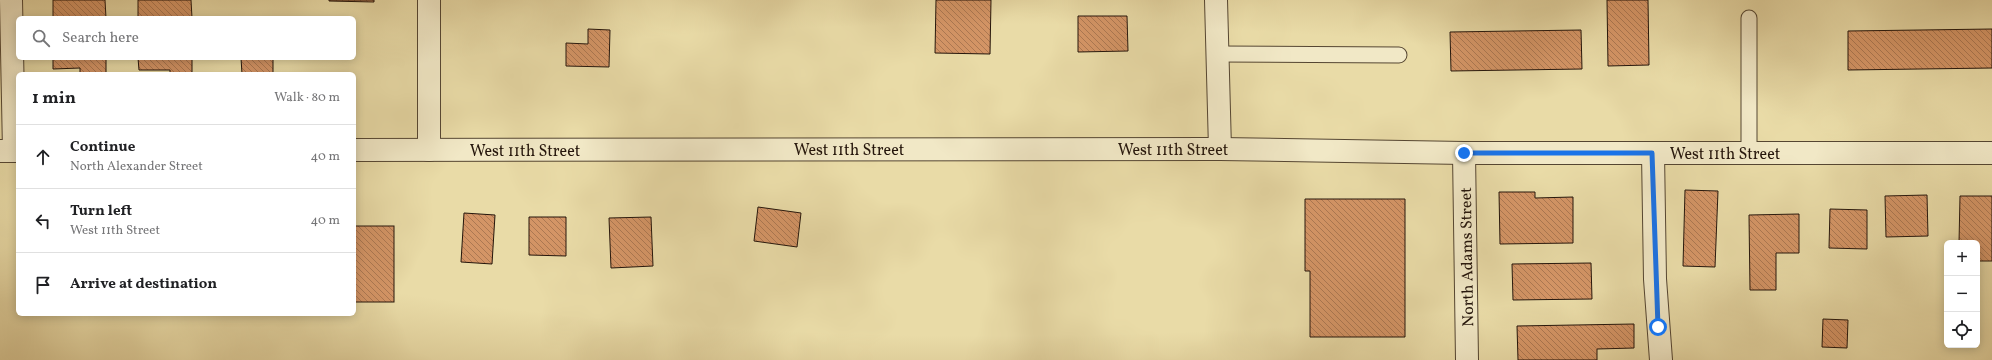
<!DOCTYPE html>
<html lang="en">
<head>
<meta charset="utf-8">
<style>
  body { margin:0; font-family:Vollkorn,serif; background:#f6f6f6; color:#202124 }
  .controls { position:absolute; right:12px; bottom:12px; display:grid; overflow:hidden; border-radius:6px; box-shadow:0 2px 10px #0003 }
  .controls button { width:36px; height:36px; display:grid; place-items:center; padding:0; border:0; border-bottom:1px solid #e0e0e0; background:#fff; color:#202124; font:20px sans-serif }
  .stop { position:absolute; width:12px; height:12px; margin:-9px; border:3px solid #1a73e8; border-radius:50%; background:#fff }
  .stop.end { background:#1a73e8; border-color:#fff; box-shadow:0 1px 4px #0008 }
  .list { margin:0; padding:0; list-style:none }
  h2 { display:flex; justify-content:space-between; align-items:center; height:52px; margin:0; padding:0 16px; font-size:17px }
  h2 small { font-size:13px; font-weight:400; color:#757577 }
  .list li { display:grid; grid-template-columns:26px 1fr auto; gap:12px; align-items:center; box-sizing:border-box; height:64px; padding:0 16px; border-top:1px solid #e0e0e0 }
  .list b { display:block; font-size:15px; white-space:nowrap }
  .list p { margin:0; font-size:13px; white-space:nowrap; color:#757577 }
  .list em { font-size:13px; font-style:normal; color:#757577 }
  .icon { flex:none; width:22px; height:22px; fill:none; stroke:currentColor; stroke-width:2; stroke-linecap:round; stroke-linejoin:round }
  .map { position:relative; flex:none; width:1992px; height:360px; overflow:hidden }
  .search { position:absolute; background:#fff; box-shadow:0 2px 10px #0003; left:16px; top:16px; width:340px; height:44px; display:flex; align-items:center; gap:10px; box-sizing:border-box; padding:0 14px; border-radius:6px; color:#757577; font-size:15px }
  .panel { position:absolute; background:#fff; box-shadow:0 2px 10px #0003; left:16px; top:72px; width:340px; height:244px; border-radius:6px }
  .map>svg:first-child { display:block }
</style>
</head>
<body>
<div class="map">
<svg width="1992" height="360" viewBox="0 0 1992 360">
  <defs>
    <pattern id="building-back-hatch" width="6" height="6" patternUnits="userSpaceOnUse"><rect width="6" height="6" fill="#d49566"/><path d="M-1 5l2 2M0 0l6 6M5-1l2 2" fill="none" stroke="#ac7852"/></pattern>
  </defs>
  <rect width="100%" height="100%" fill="#e9dba7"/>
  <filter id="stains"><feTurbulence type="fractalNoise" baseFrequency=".005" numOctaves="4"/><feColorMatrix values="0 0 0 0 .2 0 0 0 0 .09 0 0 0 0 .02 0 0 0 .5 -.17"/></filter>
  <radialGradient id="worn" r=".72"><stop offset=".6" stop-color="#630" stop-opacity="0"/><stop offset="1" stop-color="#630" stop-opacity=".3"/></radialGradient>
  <g fill="url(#building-back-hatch)" stroke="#24150b">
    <polygon points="53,0 105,0 106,18 53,18"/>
    <polygon points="138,0 191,0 192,18 138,18"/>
    <polygon points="329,0 374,0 374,2 329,1"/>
    <polygon points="936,0 991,0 990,54 935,53"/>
    <polygon points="1607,0 1648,0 1649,65 1608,66"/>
    <polygon points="1078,16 1127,16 1128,51 1078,52"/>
    <polygon points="588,29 610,30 609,67 566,66 566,43 588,44"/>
    <polygon points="1992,29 1992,68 1848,70 1848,31"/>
    <polygon points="1581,30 1582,69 1451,71 1450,32"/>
    <polygon points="53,58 106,58 106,74 80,74 80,68 53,69"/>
    <polygon points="138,58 192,58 192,74 170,74 170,70 139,70"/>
    <polygon points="241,58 273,58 273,74 242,74"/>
    <polygon points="1685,190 1718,191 1715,267 1683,266"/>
    <polygon points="1499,192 1535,192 1535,198 1573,197 1573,243 1500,244"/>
    <polygon points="1927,195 1928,236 1886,237 1885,196"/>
    <polygon points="1960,196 1992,196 1992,261 1977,261 1977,243 1959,243"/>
    <polygon points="1305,199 1405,199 1405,337 1310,337 1310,271 1305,271"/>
    <polygon points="758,207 801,213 797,247 754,241"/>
    <polygon points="1830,209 1867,210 1867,249 1829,248"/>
    <polygon points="464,213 495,215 492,264 461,262"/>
    <polygon points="1799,214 1799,253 1776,253 1776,290 1750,290 1749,215"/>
    <polygon points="529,217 566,217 566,256 529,255"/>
    <polygon points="651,217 653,266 611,268 609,218"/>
    <rect x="354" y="226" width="40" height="76"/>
    <polygon points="1591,263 1592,299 1513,300 1512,264"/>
    <polygon points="1823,319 1848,320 1847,348 1822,347"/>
    <polygon points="1634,324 1634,348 1597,349 1597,360 1518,360 1517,326"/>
  </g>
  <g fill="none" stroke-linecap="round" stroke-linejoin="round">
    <g stroke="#554632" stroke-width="17">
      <g id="service">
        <polyline points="1749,18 1749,153"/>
        <polyline points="1218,54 1399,55"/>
      </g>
    </g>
    <g stroke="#554632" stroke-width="24">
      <g id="minor">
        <polyline points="11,0 14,151"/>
        <polyline points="429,0 429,150"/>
        <polyline points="1216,0 1220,149"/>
        <polyline points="1653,153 1655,279 1661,360"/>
      </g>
    </g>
    <g stroke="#554632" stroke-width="24">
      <g id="tertiary">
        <polyline points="354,150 1220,149 1464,153 1992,153"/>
        <polyline points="0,151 18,151"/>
        <polyline points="1464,153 1467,360"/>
      </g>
    </g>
    <use href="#service" stroke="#f1e8c6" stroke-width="15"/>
    <use href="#minor" stroke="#f1e8c6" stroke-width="22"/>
    <use href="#tertiary" stroke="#f1e8c6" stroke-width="22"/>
  </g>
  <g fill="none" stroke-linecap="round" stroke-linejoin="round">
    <polyline stroke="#1a73e8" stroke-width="5" points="1464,153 1652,153 1658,327"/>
  </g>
  <g text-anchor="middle" stroke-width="3" stroke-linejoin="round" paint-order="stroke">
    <g font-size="16" fill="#24150b" stroke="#f1e8c6">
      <text x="849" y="155">West 11th Street</text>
      <text x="1173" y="155">West 11th Street</text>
      <text x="525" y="156">West 11th Street</text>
      <text x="1725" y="159">West 11th Street</text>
      <text transform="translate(1466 257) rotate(-91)" y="6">North Adams Street</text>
    </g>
  </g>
  <rect width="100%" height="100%" filter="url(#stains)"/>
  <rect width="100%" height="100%" fill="url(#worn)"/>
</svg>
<div class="controls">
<button>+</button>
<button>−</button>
<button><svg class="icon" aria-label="locate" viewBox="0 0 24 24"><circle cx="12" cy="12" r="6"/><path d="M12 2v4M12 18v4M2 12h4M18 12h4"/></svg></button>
</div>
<div class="stop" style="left:1658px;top:327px"></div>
<div class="stop end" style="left:1464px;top:153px"></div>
<div class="search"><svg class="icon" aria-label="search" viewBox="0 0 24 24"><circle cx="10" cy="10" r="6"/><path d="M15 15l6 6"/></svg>Search here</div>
<section class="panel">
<h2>1 min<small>Walk · 80 m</small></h2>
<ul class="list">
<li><svg class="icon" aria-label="ahead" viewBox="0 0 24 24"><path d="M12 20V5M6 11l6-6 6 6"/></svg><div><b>Continue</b><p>North Alexander Street</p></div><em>40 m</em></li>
<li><svg class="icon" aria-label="left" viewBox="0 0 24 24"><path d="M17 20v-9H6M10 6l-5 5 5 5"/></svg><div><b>Turn left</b><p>West 11th Street</p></div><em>40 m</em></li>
<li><svg class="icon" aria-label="arrive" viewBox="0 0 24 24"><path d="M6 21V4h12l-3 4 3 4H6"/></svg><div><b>Arrive at destination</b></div></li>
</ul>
</section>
</div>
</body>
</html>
